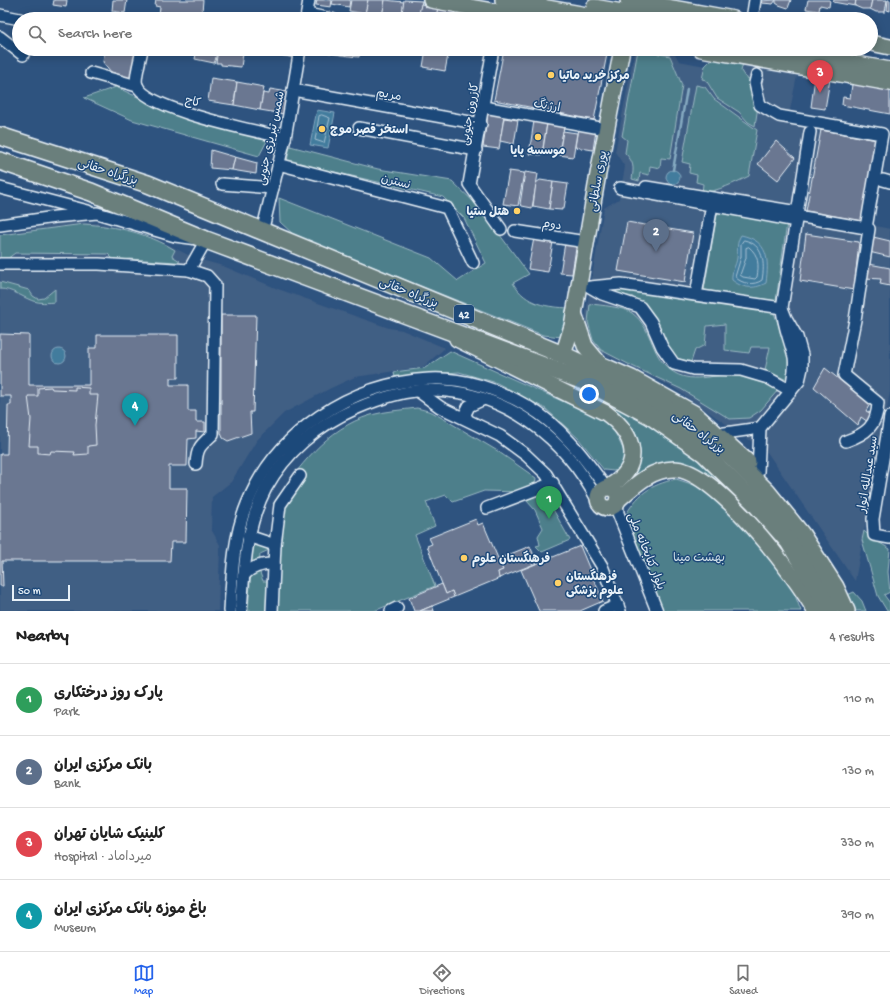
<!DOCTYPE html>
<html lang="en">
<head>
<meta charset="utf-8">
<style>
  body { margin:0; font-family:"Gochi Hand","Playpen Sans Arabic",sans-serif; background:#f2f2f2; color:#222 }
  .scale { position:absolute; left:12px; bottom:10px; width:58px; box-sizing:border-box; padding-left:4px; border:2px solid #e8f1f8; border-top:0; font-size:11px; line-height:14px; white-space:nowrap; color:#e8f1f8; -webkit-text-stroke:3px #1f4a7a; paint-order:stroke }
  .you { position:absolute; left:589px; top:394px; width:14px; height:14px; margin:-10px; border:3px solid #fff; border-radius:50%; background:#1a73e8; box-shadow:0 0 0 6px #1a73e833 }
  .badge { display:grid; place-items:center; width:26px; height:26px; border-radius:50%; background:#2563eb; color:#fff; font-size:13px; font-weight:700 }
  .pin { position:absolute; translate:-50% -33px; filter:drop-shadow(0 1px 2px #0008) }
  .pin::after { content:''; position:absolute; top:21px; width:14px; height:12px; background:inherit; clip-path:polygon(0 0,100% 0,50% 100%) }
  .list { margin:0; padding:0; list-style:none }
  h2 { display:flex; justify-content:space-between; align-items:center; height:52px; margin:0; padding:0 16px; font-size:17px }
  h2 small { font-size:13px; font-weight:400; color:#767676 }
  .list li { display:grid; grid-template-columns:26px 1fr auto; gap:12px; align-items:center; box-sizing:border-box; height:72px; padding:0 16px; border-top:1px solid #e0e0e0 }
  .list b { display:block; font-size:15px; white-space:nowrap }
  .list p { margin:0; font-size:13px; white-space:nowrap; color:#767676 }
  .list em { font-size:13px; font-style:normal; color:#767676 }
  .icon { flex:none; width:22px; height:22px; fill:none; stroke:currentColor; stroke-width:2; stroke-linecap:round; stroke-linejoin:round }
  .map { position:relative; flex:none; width:890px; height:611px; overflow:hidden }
  .search { position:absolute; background:#fff; box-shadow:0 2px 10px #0003; left:12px; right:12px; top:12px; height:44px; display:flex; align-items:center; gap:10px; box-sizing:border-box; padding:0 14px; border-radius:22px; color:#767676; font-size:15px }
  .sheet { height:340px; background:#fff }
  nav { display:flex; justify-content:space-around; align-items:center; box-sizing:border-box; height:56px; border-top:1px solid #e0e0e0; background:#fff; font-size:11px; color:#767676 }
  nav a { display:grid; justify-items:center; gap:2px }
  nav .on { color:#2563eb }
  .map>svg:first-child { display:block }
</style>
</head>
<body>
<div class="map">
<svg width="890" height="611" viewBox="0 0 890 611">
  <rect width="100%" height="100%" fill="#2e537f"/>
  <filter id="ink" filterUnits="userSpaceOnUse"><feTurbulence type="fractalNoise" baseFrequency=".025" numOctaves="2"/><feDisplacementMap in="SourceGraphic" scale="8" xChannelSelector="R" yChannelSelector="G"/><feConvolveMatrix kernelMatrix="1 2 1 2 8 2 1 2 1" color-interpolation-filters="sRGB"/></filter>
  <g filter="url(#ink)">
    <g fill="#405e84">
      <polygon points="635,49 672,49 679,61 705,66 713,58 798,71 789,115 885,135 871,225 890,229 890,392 855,581 767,452 672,387 598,351 587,335 585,317 604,208 619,199 625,167 615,152"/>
      <polygon points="68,222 100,223 153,237 194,258 223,266 278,289 389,328 402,330 445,348 423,367 355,377 331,388 284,413 257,440 231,482 212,497 211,529 220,545 218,611 0,611 0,234"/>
    </g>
    <g fill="#4d7f8b" stroke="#9ab8c2">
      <path d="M638 50 670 56 682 85 670 159 661 158 660 168 650 166 649 175 640 173 639 181 632 179C634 167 634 162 625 153L627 140 622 136Z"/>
      <polygon points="713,58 743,63 741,71 745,77 753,81 758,106 755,126 748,122 739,112 717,98 706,80 702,79 705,66"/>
      <path d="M696 85 705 87 714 99 757 130 749 176C735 183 718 191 702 193L703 184 696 182 697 175 689 173 690 164 682 162Z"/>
      <polygon points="116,87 170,112 268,139 259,156 132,120 84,98"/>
      <path d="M290 146 378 169 452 181 479 207 529 274 513 283C526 305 547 307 570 308L562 337 543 335 294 235 280 222 279 198 431 258 458 281 486 263 464 218 443 197 287 161Z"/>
      <polygon points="718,209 787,223 776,301 704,290"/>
      <path d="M84 224C115 226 148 233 175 250L172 256 180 261 177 262 130 259 115 261 108 254 15 253 7 259 0 260V235Z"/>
      <path d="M0 282 29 290 33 296 38 299 44 298 55 289V302C47 303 40 303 33 301 22 297 12 289 0 289Z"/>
      <polygon points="615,287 773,311 788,348 791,363 787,380 765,370 770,347 751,347 749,353 725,350 725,324 707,326 705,345 695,350 691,362 675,358 650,311 641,304 633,301 633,297 611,292"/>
      <path d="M590 304C600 305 624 307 632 313 654 329 650 359 675 373 694 384 716 373 736 375 752 376 765 382 778 390L761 410 749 418 730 419 681 389 632 366 601 350 593 340 588 322Z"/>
      <polygon points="450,351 582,410 612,426 624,451 623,465 614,471 604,470 578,438 546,409 497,383 459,372 395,377 394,372 425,368"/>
      <polygon points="554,379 630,411 712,467 768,523 804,576 696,469 625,486 637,461 634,436"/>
      <path d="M417 408 432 412 496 450 536 478 535 486 521 492 484 491 453 502 446 495 426 502 435 526 415 535 435 586 374 611H276L284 511 273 504C298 468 326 428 371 415 386 411 402 410 417 408Z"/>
      <path d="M676 479 704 488 756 535 790 582 801 611H663L624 518C637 494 650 485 676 479Z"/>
      <polygon points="544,493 570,540 542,552 536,546 540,545 538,536 543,528 535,510 526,500"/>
      <polygon points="864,531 873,539 890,549 888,572 890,592 884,595 890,603 890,611 887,611 878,596 862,540"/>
      <polygon points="253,543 267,546 269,550 260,554 259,570 263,581 267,581 266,611 248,611"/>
      <polygon points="854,592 862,601 866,611 851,611 845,596"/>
    </g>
    <g fill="#437b9d" stroke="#85aac1">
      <polygon points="317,110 335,113 328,148 310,145"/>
      <circle cx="673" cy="177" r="7"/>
      <path d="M741 235C769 241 769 260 766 283 753 290 742 288 732 280 731 271 736 266 737 258 738 249 736 243 741 235Z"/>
      <circle cx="59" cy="356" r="7"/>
    </g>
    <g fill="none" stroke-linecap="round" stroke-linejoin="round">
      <g stroke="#a6c2d4" stroke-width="1">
        <polygon points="322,115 330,118 324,143 315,140 319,116"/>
        <path d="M744 240C764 244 765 264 762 280 754 286 742 284 735 277L741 257V244Z"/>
        <path d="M749 247C759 255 759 265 757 277L755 279 743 277 740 275 746 258V248Z"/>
      </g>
      <polyline stroke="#85aac1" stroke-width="2.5" points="673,170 687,89"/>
    </g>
    <g fill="#6b7791" stroke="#e8f1f8">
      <polygon points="54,0 67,0 66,7 53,5"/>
      <polygon points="113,0 127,0 125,13 112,11"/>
      <polygon points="156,0 203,0 202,12 197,12 196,19 165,19 165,17 159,15 160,7 155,6"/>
      <polygon points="317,0 332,0 331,7 316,5"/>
      <polygon points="333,0 350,0 349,7 332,4"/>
      <polygon points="351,0 368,0 365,14 349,11"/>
      <polygon points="368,0 385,0 382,17 365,14"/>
      <polygon points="385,0 404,2 401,19 382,17"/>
      <polygon points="404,0 422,1 418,19 401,19"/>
      <polygon points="776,0 773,4 762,3 760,1"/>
      <polygon points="776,0 791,0 788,8 779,5 776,3"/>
      <polygon points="808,0 830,0 829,7 820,5 819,11 806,9"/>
      <polygon points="834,0 856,0 855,6 833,2"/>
      <polygon points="856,0 872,0 870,9 862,9 855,6"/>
      <polygon points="872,0 887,0 885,12 876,12 870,9"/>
      <polygon points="888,0 890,0 890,11 887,10"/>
      <polygon points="421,4 438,7 436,19 418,19"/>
      <polygon points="438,7 455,10 453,19 436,19"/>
      <polygon points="455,10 473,13 472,19 454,19"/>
      <polygon points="105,49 136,49 131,79 111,72 103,62"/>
      <polygon points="148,49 171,49 170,53"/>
      <polygon points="197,49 218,49 215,61 214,63 195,59"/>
      <polygon points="218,49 236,49 235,51 243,53 241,67 221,65 221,63 216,63"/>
      <polygon points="325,49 343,49 341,55 325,52"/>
      <polygon points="343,49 360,49 359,57 341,55"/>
      <polygon points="426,49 449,50 445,71 423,67"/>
      <polygon points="504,49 608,49 594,120 494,100"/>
      <polygon points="815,77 830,79 825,109 811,107"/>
      <polygon points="211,78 237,82 234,105 208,101"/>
      <polygon points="848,79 890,86 890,114 842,105 843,97 850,98 852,85 847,84"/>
      <polygon points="237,82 264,87 260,110 234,105"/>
      <polygon points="270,89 288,92 284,114 260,110 263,93 269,94"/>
      <polygon points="488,113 504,116 499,149 483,147"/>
      <polygon points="504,118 518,120 514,144 500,141"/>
      <polygon points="534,121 547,123 542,154 540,155 529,154"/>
      <polygon points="547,124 564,127 559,152 543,149"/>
      <polygon points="578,128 596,131 593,150 575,147"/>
      <polygon points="821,130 877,140 862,221 806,211"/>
      <polygon points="563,131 577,133 573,157 559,155"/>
      <polygon points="776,141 795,158 778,180 758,164"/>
      <polygon points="211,150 235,157 232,170 210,168"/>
      <polygon points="235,157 257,163 256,174 232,170"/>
      <polygon points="509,171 524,173 518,206 503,204"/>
      <polygon points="525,172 538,174 532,208 522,206 520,204"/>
      <polygon points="540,180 553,182 549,209 533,206 536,183"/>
      <polygon points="553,182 568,184 564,208 562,208 562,210 549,209"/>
      <polygon points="627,222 693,233 685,282 618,271"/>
      <polygon points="806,234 859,242 854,290 800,281"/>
      <polygon points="869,236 890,241 890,257 869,252"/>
      <polygon points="534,238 553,242 548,272 528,269"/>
      <polygon points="565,243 574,244 576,248 572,274 560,273"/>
      <polygon points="869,264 890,268 890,286 880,284 881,279 865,278"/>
      <polygon points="221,315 256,315 253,412 250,412 251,433 228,441 223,438 221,433"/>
      <polygon points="0,334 29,335 29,385 89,385 89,348 97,348 97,335 178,335 178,378 170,378 170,385 188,385 188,411 196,411 196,422 205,422 205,432 196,431 196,438 188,439 187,466 169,466 169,488 187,488 186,542 171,542 170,561 2,561 3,586 0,586 0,454 7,454 8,405 11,405 11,396 0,396"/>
      <polygon points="825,368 870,404 866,411 874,415 868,422 861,417 858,425 814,387"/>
      <polygon points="51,387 52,389 75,390 75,387 89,388 89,395 98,395 95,425 96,445 88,446 88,454 74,455 75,452 51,451 50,454 38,453 38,446 29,446 31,419 28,396 38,396 38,388"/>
      <polygon points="476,519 478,525 483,523 503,570 498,572 500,578 454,597 452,591 446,594 427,546 432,544 429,538"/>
      <polygon points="530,546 537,563 499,578 498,572 503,570 498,559"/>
      <polygon points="580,546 603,601 580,611 539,611 521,570"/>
      <polygon points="442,584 446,594 452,591 454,597 420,611 414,611 409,598"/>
      <polygon points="432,606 434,611 420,611"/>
      <polygon points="432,606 434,611 420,611"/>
    </g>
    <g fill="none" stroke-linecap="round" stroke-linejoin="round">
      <g stroke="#e8f1f8" stroke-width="14">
        <g id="minor">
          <polyline points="307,14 332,19"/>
          <polyline points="0,15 20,19"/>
          <polyline points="306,19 309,0"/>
          <polyline points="752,19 755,0"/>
          <polyline points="0,37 23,55"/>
          <path d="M142 49C141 57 134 79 137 85 146 110 257 131 285 138"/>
          <polyline points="283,49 300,52"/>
          <polyline points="493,49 469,184 501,229"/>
          <polyline points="91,73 137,86"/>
          <path d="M757 75 755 83 760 105 779 116 882 134 866 228 869 229 855 320 844 375 878 403C877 426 866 434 846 441"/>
          <polyline points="293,90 481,124"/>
          <polyline points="484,107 606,129"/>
          <polyline points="359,128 476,150"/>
          <polyline points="278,164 447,208 473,263"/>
          <polyline points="883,180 890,182"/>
          <polyline points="222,184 273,188"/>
          <polyline points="646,187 798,212"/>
          <polyline points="0,188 88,211"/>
          <polyline points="620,188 796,221"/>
          <polyline points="797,216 866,228"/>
          <polyline points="0,225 55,217 97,213 175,236 206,240 189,270 99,264 0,264"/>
          <polyline points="515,231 586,242"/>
          <polyline points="262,232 285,138 300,49"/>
          <path d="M189 270 207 276 215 285 213 434C201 445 197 447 196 464"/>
          <path d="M621 284 782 308C783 325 790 340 794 357 796 368 792 380 791 391L768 378 741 370 693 369 674 364 662 347 651 322 640 307 602 294 590 287Z"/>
          <polyline points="696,295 713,199"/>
          <polyline points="418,391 440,407 500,436 526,455 546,474 602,566 620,611"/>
          <polyline points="890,417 873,519 874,535 890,538"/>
          <polyline points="467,419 465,414 469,406 484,399"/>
          <polyline points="718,434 760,428"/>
          <polyline points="758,472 760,428 799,381 802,368 802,355 797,337 786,318 782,308 810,132"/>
          <polyline points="617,501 618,513 657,611"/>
          <polyline points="487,508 553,483"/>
          <polyline points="248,536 275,545 272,611"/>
          <polyline points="275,545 280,505 300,476"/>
          <path d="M243 577C250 566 262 564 274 564"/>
          <path d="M230 611C232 575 233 538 247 504 276 432 351 383 429 379 462 377 498 389 527 406 560 425 584 457 606 488"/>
          <path d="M241 611C244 568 246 526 266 488 286 452 318 425 355 409 378 399 404 390 430 390 507 391 565 438 599 503"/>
          <polyline points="391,611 397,608"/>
          <polyline points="604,611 618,605"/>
        </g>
      </g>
      <g stroke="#e8f1f8" stroke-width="18">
        <g id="major">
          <polyline points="431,0 536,19"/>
          <polyline points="503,0 609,19"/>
          <polyline points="628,0 734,19"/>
          <polyline points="594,7 662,19"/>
          <polyline points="871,43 890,47"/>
          <polyline points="701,49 890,83"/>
          <polyline points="775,49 890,70"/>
          <polyline points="574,313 585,346 600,364 632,378 694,413 748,462"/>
          <path d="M457 339 606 413C636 435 645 468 606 488"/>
          <polyline points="563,355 572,326 598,174 622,49"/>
          <circle cx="608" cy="498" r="10"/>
          <path d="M617 501C634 486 651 469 674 469 715 469 796 576 815 611"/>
        </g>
      </g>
      <g stroke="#e8f1f8" stroke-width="20">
        <g id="highway">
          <polyline points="0,136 148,184 563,355 631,387 688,421 732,457 767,492 801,534 835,587 846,611"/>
          <polyline points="0,161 91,192 206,240 589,383 651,416 704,453 754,502 789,542 821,594 829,611"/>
        </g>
      </g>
      <use href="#minor" stroke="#1f4a7a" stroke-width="11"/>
      <use href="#major" stroke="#6b7f7c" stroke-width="15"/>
      <use href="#highway" stroke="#6b7f7c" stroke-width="17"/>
    </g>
  </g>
  <g fill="#ffd166" stroke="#1f4a7a" stroke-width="1.5">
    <circle cx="551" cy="75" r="4"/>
    <circle cx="322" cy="129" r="4"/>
    <circle cx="538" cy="137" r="4"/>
    <circle cx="517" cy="211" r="4"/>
    <circle cx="464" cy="558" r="4"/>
    <circle cx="558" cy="583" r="4"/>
  </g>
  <g text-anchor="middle" stroke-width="3" stroke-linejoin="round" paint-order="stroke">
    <rect fill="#1f4a7a" stroke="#acbfd2" stroke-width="1" x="454" y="305" width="20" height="18" rx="3"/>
    <g font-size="11" font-weight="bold" fill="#e8f1f8">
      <text x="464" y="318">42</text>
    </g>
    <g font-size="12" font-weight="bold" fill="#e8f1f8" stroke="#1f4a7a" text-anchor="start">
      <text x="559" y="79">مرکز خرید ماتیا</text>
      <text x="330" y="133">استخر قصر موج</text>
      <text x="538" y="154" text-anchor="middle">موسسه پایا</text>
      <text x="509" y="215" text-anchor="end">هتل ستیا</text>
      <text x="472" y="562">فرهنگستان علوم</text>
      <text x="566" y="580">فرهنگستان<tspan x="566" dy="14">علوم پزشکی</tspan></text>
    </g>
    <g font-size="12" fill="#e8f1f8" stroke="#1f4a7a">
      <text transform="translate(389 94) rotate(10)" y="4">مریم</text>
      <text transform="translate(193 101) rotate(14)" y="4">کاج</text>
      <text transform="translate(547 105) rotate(10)" y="4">ارژنگ</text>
      <text transform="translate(469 114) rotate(-80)" y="4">کازرون جنوبی</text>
      <text transform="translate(270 138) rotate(-78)" y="4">شمس تبریزی جنوبی</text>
      <text transform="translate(108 171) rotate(18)" y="4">بزرگراه حقانی</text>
      <text transform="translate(396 181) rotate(15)" y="4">نسترن</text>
      <text transform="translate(597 181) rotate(-80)" y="4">پوری سلطانی</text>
      <text transform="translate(552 224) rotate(9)" y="4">دوم</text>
      <text transform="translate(409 292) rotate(22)" y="4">بزرگراه حقانی</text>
      <text transform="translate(699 432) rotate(37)" y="4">بزرگراه حقانی</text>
      <text transform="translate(867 474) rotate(-81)" y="4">سید عبدالله انوار</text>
      <text transform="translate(647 551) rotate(68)" y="4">بلوار کتابخانه ملی</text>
    </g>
    <g font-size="12" fill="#d1e0e8" stroke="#1f4a7a">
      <text x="699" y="561">بهشت مينا</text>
    </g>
  </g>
</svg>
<div class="scale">50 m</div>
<div class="you"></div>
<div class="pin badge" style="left:549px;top:519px;background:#2e9e5b">1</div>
<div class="pin badge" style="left:656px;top:252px;background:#5c6f8a">2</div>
<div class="pin badge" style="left:820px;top:93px;background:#e0444e">3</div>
<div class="pin badge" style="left:135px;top:426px;background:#0f9aa8">4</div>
<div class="search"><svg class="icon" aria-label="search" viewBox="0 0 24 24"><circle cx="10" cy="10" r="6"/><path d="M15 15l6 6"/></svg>Search here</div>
</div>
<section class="sheet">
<h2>Nearby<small>4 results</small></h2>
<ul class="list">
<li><span class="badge" style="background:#2e9e5b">1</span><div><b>پارک روز درختکاری</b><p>Park</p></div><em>110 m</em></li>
<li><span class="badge" style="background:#5c6f8a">2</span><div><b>بانک مرکزی ایران</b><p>Bank</p></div><em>130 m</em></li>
<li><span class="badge" style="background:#e0444e">3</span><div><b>کلینیک شایان تهران</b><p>Hospital · میرداماد</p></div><em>330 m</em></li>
<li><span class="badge" style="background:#0f9aa8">4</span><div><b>باغ موزه بانک مرکزی ایران</b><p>Museum</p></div><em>390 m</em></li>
</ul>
</section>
<nav>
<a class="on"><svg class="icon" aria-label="map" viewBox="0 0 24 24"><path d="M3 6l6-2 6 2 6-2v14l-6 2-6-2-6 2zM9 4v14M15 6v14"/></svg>Map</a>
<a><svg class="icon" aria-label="directions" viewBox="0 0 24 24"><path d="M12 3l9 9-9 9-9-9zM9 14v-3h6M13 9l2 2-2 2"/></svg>Directions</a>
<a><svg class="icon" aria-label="saved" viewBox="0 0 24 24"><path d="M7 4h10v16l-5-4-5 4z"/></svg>Saved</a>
</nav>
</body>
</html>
